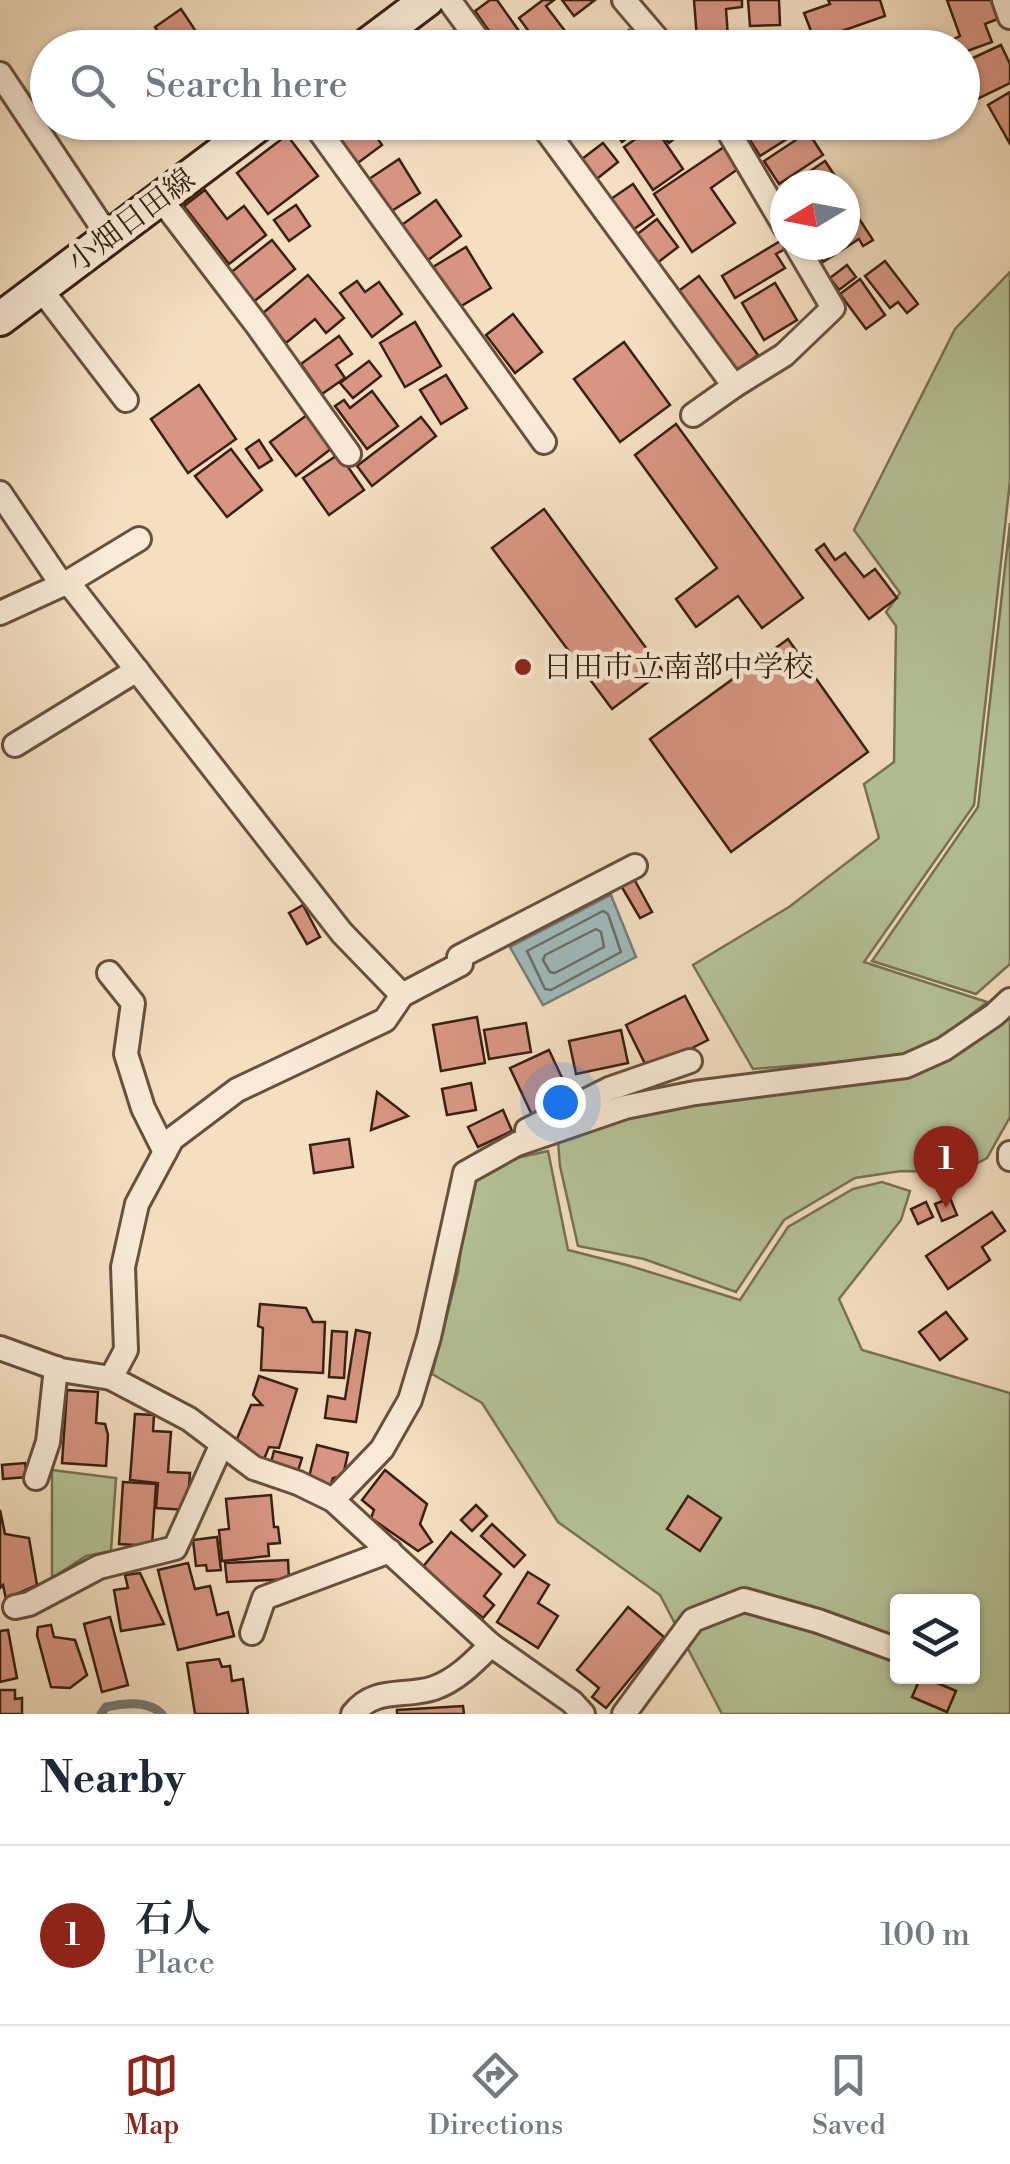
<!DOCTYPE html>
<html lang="en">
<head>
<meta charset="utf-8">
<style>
  body { margin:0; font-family:"Libre Bodoni","Noto Serif JP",serif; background:#f6f6f7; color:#1f2937 }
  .controls { position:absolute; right:30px; bottom:30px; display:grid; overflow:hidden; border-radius:10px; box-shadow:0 2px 8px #0004 }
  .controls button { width:90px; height:90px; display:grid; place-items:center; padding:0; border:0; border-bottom:2px solid #e0e1e3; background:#fff; color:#1f2937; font:50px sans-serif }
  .compass { position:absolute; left:770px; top:170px; width:90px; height:90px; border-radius:50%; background:#fff; box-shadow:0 2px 8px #0004; rotate:260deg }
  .you { position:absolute; left:560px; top:1102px; width:35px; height:35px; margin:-25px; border:8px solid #fff; border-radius:50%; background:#1a73e8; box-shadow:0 0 0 15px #1a73e833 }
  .badge { display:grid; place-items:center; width:65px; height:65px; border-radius:50%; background:#8f2418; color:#fff; font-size:32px; font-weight:700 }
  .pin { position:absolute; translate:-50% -82px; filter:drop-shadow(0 2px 5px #0008) }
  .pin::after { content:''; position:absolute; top:52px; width:35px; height:30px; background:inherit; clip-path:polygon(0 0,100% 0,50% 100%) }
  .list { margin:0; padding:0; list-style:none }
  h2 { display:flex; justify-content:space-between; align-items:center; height:130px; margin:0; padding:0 40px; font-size:42px }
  h2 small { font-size:32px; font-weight:400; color:#747a83 }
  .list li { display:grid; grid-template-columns:65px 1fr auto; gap:30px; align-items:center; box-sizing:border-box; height:180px; padding:0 40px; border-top:2px solid #e0e1e3 }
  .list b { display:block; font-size:38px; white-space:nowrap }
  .list p { margin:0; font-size:32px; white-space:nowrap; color:#747a83 }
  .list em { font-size:32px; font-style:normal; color:#747a83 }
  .icon { flex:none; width:55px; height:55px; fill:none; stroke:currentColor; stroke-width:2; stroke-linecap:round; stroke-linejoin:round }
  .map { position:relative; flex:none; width:1010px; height:1714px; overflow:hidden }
  .search { position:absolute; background:#fff; box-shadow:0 2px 8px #0004; left:30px; right:30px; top:30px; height:110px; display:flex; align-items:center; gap:25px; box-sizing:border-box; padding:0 35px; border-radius:55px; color:#747a83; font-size:38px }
  .sheet { height:310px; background:#fff }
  nav { display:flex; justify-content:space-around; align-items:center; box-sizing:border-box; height:140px; border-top:2px solid #e0e1e3; background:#fff; font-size:28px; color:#747a83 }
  nav a { display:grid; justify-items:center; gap:5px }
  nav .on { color:#8f2418 }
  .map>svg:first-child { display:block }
</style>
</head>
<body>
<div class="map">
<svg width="1010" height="1714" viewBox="0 0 1010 1714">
  <rect width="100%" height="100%" fill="#f4dfc1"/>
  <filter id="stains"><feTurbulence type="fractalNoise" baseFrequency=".002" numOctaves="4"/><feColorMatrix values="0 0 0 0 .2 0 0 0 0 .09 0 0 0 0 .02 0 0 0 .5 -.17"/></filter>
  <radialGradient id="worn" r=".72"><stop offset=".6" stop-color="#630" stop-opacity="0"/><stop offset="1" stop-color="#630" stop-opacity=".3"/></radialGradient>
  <g fill="#b5c398" stroke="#777254" stroke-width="2.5" fill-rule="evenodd">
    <polygon points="1010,272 1010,481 974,805 864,962 987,1002 939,1040 900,1057 753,1069 693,965 789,907 879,838 864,784 894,762 896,626 886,612 900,593 854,530 955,329"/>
    <polygon points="1010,523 1010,964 976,994 872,961 978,807"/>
    <polygon points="1010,1007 1010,1117 987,1158 942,1182 940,1172 901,1171 855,1178 784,1220 736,1292 644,1259 578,1246 560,1166 558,1141 620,1119 698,1101 906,1074"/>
    <path d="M548 1151 568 1250 627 1265 740 1300 788 1227 853 1189 882 1182 910 1191 901 1220 839 1299 862 1350 1010 1393V1714H722L660 1595 558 1522 482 1403 432 1374 458 1272 468 1185 503 1161ZM898 1602H972V1676H898Z"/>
    <polygon points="52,1470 116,1478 111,1551 86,1556 52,1578"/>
  </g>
  <polygon fill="#9fbabc" stroke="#767c78" stroke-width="2.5" points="611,895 636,957 543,1005 510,947"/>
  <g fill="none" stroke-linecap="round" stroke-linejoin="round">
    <g stroke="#6c6d66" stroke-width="2.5">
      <polygon points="603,911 608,914 621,952 551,990 545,989 527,951"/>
      <polygon points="596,929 601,932 604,947 555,973 550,972 543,960 545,955"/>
    </g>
    <path stroke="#767c78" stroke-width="9" d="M101 1714 106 1707C125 1703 147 1700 162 1714"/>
  </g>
  <g fill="#d89583" stroke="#392011" stroke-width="2.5">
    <polygon points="490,0 497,0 531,48 501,48 475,11"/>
    <polygon points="543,0 554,0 546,6 578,48 541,48 519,18"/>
    <polygon points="562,0 595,0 574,16"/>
    <polygon points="694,0 742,0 742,7 726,9 728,37 697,39"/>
    <polygon points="748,0 779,0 780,25 750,26"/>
    <polygon points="828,0 880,0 885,16 805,44 802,34 811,31 804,13 830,4"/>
    <polygon points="947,0 993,0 1000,18 985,24 992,42 962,53 962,48 952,48 950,41 960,36"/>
    <polygon points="181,9 207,48 169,48 155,27"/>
    <polygon points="629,30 641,48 606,48"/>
    <polygon points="1001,45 1010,64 1010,83 977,99 962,63"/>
    <polygon points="1010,92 1010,144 988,105"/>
    <polygon points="324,122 366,122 382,145 355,165"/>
    <polygon points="607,122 648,122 622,142"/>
    <polygon points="661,122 695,122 669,143 656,126"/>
    <polygon points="765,122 796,122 801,130 760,156 746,134"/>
    <polygon points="654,126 683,169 653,190 624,147"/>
    <polygon points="808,132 823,155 779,184 764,161"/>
    <polygon points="287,135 318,176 268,214 237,173"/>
    <polygon points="603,143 618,162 593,182 578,162"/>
    <polygon points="724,147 738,169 711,188 735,223 692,252 654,194"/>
    <polygon points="399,159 420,193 390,212 369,179"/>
    <polygon points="825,161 841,185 790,185"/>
    <polygon points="633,184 654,215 627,234 605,203"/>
    <polygon points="205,190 227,219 244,206 266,235 229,264 184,206"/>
    <polygon points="845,197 873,240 863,246 859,239 823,262 812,245 845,245"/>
    <polygon points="436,200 461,236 424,263 399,227"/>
    <polygon points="296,205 310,226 289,241 274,220"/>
    <polygon points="657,219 678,247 652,267 631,239"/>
    <polygon points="272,240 295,269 252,303 229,274"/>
    <polygon points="782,240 787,248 776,254 785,268 735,298 722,276"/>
    <polygon points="466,247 491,288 458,308 433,267"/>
    <polygon points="885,261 918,304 907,313 898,302 890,308 865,276"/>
    <polygon points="847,265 856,277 839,290 830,278"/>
    <polygon points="308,275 344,318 326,333 315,319 286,343 262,314"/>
    <polygon points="699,276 758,355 733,374 673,295"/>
    <polygon points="860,279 885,315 866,329 840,294"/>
    <polygon points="357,281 365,292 379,282 402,314 372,337 340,293"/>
    <polygon points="775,283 797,320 764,340 742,303"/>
    <polygon points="513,314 542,352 515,373 486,335"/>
    <polygon points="415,322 441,366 405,387 380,343"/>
    <polygon points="339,336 352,354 336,365 345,378 322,394 301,364"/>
    <polygon points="624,342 670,405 620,442 574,379"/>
    <polygon points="369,361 381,376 353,398 340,383"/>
    <polygon points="446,375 467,408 441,424 420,390"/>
    <polygon points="199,385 236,439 188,473 151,419"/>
    <polygon points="372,391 398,426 367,449 335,406 344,400 350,408"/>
    <polygon points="307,415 332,448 296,476 270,442"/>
    <polygon points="421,417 436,436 372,486 357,466"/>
    <polygon points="676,424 803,598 762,628 738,596 696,627 676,599 717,568 635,455"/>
    <polygon points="259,440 272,460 259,468 246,449"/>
    <polygon points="231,449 262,490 227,517 195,476"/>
    <polygon points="339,454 364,490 329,515 303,478"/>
    <polygon points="544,509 663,671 612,709 492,548"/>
    <polygon points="824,544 835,560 845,553 864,577 875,569 897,598 869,619 816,550"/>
    <polygon points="788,639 868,752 731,852 650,739"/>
    <polygon points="633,877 652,912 640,918 620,884"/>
    <polygon points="303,905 320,937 307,944 289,913"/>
    <polygon points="685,996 708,1040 648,1070 626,1025"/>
    <polygon points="477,1017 485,1063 441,1071 433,1025"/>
    <polygon points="526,1023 531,1052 489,1059 484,1030"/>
    <polygon points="621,1030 628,1063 576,1074 569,1041"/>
    <polygon points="549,1050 571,1097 532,1115 510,1068"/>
    <polygon points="471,1083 476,1110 447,1115 442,1089"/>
    <polygon points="377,1092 408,1116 371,1130"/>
    <polygon points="503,1110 512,1131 478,1147 468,1127"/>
    <polygon points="349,1139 353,1167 314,1173 310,1145"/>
    <polygon points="950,1198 957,1215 942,1221 935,1204"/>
    <polygon points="926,1202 933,1217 918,1224 911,1209"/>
    <polygon points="992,1212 1005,1231 982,1247 990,1260 948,1289 926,1256"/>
    <polygon points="260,1304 306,1308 313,1322 325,1322 323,1373 261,1370 263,1328 258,1326"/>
    <polygon points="946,1312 967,1339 940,1360 919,1332"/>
    <polygon points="356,1330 370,1333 356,1422 325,1418 328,1396 345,1399"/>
    <polygon points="332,1331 347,1332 344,1378 329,1377"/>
    <polygon points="259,1376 297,1389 279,1448 269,1447 264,1459 234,1446 251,1405 262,1405 253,1395"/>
    <polygon points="67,1390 98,1392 96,1423 105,1424 108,1435 106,1466 62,1463"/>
    <polygon points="135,1414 154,1415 153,1431 171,1432 168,1472 190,1473 187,1510 156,1508 158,1483 130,1480"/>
    <polygon points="317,1445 348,1453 343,1476 333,1478 330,1487 308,1481"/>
    <polygon points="274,1451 302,1458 297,1474 270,1466"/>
    <polygon points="25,1463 27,1477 3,1479 2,1465"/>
    <polygon points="385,1470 427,1504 420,1524 432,1542 418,1551 371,1518 374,1510 362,1500"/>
    <polygon points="123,1482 156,1484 152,1546 119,1544"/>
    <polygon points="271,1495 274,1527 278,1527 280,1543 268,1544 269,1556 222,1561 219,1530 229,1529 226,1499"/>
    <polygon points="688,1496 721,1518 700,1551 667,1529"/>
    <polygon points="476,1505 487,1516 472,1531 461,1520"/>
    <polygon points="0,1510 5,1534 29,1538 37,1585 6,1599 3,1585 0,1588"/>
    <polygon points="492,1524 525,1555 514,1567 481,1536"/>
    <polygon points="451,1532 501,1574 484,1596 494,1605 483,1618 422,1568"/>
    <polygon points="217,1537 221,1570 207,1571 206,1565 196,1566 193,1540"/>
    <polygon points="288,1560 289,1579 227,1582 225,1563"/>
    <polygon points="188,1563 195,1589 210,1586 217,1615 228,1612 234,1636 178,1650 158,1570"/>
    <polygon points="528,1572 549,1585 538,1603 558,1616 538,1648 497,1622"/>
    <polygon points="140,1573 164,1624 121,1631 114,1590 128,1588 125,1575"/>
    <polygon points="628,1607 664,1637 606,1708 592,1697 599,1688 577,1670"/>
    <polygon points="110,1617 128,1685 102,1692 84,1624"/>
    <polygon points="51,1625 54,1637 75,1640 87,1675 70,1688 51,1687 37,1635 38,1627"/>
    <polygon points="8,1630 17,1678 0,1682 0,1631"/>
    <polygon points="219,1659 222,1667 230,1666 232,1681 243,1679 248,1714 195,1714 187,1663"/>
    <polygon points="921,1676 956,1691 947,1712 912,1697"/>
    <polygon points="0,1690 15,1690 15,1699 22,1698 22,1714 0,1714"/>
    <polygon points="463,1706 464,1714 397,1714 397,1710"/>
  </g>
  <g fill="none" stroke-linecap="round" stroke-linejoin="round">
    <g stroke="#68503d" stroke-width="28">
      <g id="minor">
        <polyline points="449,0 484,48"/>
        <polyline points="624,0 665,48"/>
        <polyline points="1004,0 1010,17"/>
        <polyline points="0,74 108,236"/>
        <polyline points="313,122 544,442"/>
        <polyline points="540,122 734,386 784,355 833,308 796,245"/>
        <polyline points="723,122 785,227"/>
        <polyline points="160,198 257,325 349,454"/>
        <polyline points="40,288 126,400"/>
        <polyline points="693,415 734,386"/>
        <polyline points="0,493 62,585"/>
        <polyline points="68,582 342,933 402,995"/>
        <polyline points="0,613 68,582 139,539"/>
        <polyline points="15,745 137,670"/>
        <polyline points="109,973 133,1003 126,1054 143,1108 165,1152"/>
        <polyline points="527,1130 609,1089 690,1061"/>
        <polyline points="1010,1153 1010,1159"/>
        <polyline points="0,1348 61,1370 111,1378 189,1419 254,1468 298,1483 333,1500 491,1645 572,1702 583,1714"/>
        <polyline points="111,1378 126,1350 123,1267 137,1204 172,1139 237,1090 385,1020 402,995 461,964 459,957 635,866"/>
        <polyline points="36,1478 48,1442 56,1368"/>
        <polyline points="333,1500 382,1449 410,1400 429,1337 465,1173 517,1144 625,1107 695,1093 906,1066 944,1049 994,1015 1010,1000"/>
        <polyline points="15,1607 29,1604 99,1567 175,1548 221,1446"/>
        <polyline points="252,1633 264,1598 390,1551"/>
        <path d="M353 1714C375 1686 404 1698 434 1688 457 1680 474 1662 491 1645"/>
        <polyline points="624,1714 693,1620 744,1600 818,1621 898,1650"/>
      </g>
    </g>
    <g stroke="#392011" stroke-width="38">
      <g id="secondary">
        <polyline points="363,48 427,0"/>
        <polyline points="0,319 262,122"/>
      </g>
    </g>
    <use href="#minor" stroke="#f8ead7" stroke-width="22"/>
    <use href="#secondary" stroke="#f8ead7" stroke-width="32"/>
  </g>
  <circle fill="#8f2418" stroke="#f8ead7" stroke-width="4" cx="523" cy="667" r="10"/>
  <g text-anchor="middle" stroke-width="9" stroke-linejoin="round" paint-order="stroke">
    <g font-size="30" fill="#392011" stroke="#f8ead7">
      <text transform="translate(131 220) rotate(-37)" y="10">小畑日田線</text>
    </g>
    <g font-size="30" fill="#392011" stroke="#f8ead7" text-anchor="start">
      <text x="543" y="677">日田市立南部中学校</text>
    </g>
  </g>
  <rect width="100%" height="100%" filter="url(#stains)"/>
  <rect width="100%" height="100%" fill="url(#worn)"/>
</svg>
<div class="controls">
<button><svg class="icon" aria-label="layers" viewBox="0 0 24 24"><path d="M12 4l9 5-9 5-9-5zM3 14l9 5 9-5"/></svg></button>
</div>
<svg class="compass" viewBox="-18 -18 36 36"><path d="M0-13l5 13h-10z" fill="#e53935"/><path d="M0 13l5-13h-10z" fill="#747a83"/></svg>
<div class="you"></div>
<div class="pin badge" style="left:946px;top:1208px">1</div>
<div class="search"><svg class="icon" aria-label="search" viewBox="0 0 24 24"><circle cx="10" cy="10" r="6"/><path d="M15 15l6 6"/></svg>Search here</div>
</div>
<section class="sheet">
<h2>Nearby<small></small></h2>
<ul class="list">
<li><span class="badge">1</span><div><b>石人</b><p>Place</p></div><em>100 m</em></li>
</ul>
</section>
<nav>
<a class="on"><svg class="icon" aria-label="map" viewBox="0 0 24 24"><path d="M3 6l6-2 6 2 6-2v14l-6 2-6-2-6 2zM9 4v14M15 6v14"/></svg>Map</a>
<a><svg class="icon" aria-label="directions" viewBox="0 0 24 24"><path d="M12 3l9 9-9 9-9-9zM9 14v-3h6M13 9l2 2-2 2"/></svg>Directions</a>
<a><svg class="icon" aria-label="saved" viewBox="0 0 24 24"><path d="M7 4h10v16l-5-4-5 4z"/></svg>Saved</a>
</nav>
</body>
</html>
